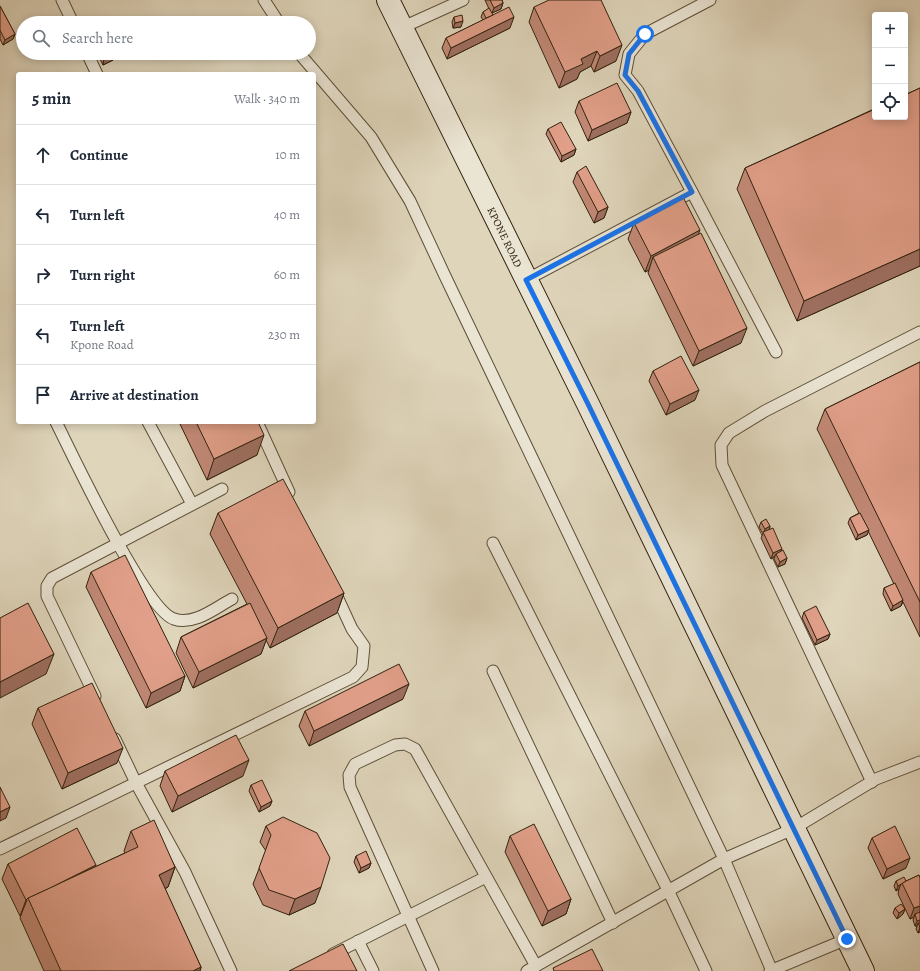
<!DOCTYPE html>
<html lang="en">
<head>
<meta charset="utf-8">
<style>
  body { margin:0; font-family:Alegreya,serif; background:#f6f6f7; color:#1f2937 }
  .controls { position:absolute; right:12px; top:12px; display:grid; overflow:hidden; border-radius:4px; box-shadow:0 2px 10px #0003 }
  .controls button { width:36px; height:36px; display:grid; place-items:center; padding:0; border:0; border-bottom:1px solid #e0e1e3; background:#fff; color:#1f2937; font:20px sans-serif }
  .stop { position:absolute; width:12px; height:12px; margin:-9px; border:3px solid #1a73e8; border-radius:50%; background:#fff }
  .stop.end { background:#1a73e8; border-color:#fff; box-shadow:0 1px 4px #0008 }
  .list { margin:0; padding:0; list-style:none }
  h2 { display:flex; justify-content:space-between; align-items:center; height:52px; margin:0; padding:0 16px; font-size:17px }
  h2 small { font-size:13px; font-weight:400; color:#747a83 }
  .list li { display:grid; grid-template-columns:26px 1fr auto; gap:12px; align-items:center; box-sizing:border-box; height:60px; padding:0 16px; border-top:1px solid #e0e1e3 }
  .list b { display:block; font-size:15px; white-space:nowrap }
  .list p { margin:0; font-size:13px; white-space:nowrap; color:#747a83 }
  .list em { font-size:13px; font-style:normal; color:#747a83 }
  .icon { flex:none; width:22px; height:22px; fill:none; stroke:currentColor; stroke-width:2; stroke-linecap:round; stroke-linejoin:round }
  .map { position:relative; flex:none; width:920px; height:971px; overflow:hidden }
  .search { position:absolute; background:#fff; box-shadow:0 2px 10px #0003; left:16px; top:16px; width:300px; height:44px; display:flex; align-items:center; gap:10px; box-sizing:border-box; padding:0 14px; border-radius:22px; color:#747a83; font-size:15px }
  .panel { position:absolute; background:#fff; box-shadow:0 2px 10px #0003; left:16px; top:72px; width:300px; height:352px; border-radius:4px }
  .map>svg:first-child { display:block }
</style>
</head>
<body>
<div class="map">
<svg width="920" height="971" viewBox="0 0 920 971">
  <rect width="100%" height="100%" fill="#dfd5bb"/>
  <filter id="stains"><feTurbulence type="fractalNoise" baseFrequency=".005" numOctaves="4"/><feColorMatrix values="0 0 0 0 .2 0 0 0 0 .09 0 0 0 0 .02 0 0 0 .5 -.17"/></filter>
  <radialGradient id="worn" r=".72"><stop offset=".6" stop-color="#630" stop-opacity="0"/><stop offset="1" stop-color="#630" stop-opacity=".3"/></radialGradient>
  <g fill="none" stroke-linecap="round" stroke-linejoin="round">
    <g stroke="#5c4f38" stroke-width="13">
      <g id="service">
        <polyline points="62,0 73,23"/>
        <polyline points="264,0 279,23"/>
        <polyline points="401,28 463,0"/>
        <polyline points="87,53 97,74"/>
        <polyline points="299,53 371,137 410,201 445,276 724,859 772,971"/>
        <polyline points="692,192 638,91 625,75 629,54 645,34 710,0"/>
        <polyline points="526,280 692,192 776,352"/>
        <path d="M56 422C73 456 145 610 174 619 194 626 215 608 232 599"/>
        <polyline points="148,422 192,504"/>
        <polyline points="257,422 289,492"/>
        <polyline points="493,543 668,890 706,971"/>
        <polyline points="493,671 613,923"/>
        <polyline points="95,696 47,596 47,586 52,578 222,489"/>
        <polyline points="115,739 136,783 185,872 231,971"/>
        <polyline points="872,782 722,465 721,445 729,433 765,411 920,332"/>
        <polyline points="0,849 353,677 362,667 364,646 352,629 334,590"/>
        <polyline points="358,941 373,971"/>
        <polyline points="333,954 486,877"/>
        <polyline points="433,971 350,787 349,775 355,764 395,745 405,744 415,749 536,966"/>
        <polyline points="527,971 724,859 793,829 876,779 920,762"/>
        <polyline points="770,971 847,939"/>
      </g>
    </g>
    <g stroke="#31220d" stroke-width="24">
      <polyline id="secondary" points="388,0 588,404 863,971"/>
    </g>
    <use href="#service" stroke="#eae4d3" stroke-width="11"/>
    <use href="#secondary" stroke="#eae4d3" stroke-width="22"/>
  </g>
  <g fill="#c28976" stroke="#31220d">
    <polygon points="485,0 502,0 503,3 501,9 492,13 493,15 510,28 447,59 442,48 446,38 483,20 481,17 483,12 489,9"/>
    <polygon points="0,6 15,34 13,39 3,45 0,39"/>
    <polygon points="534,7 616,61 594,72 591,66 580,72 577,79 559,88 529,22"/>
    <polygon points="454,17 461,27 453,28 452,22"/>
    <polygon points="97,53 114,53 113,60 103,65"/>
    <polygon points="920,88 920,266 797,321 737,189 745,168"/>
    <polygon points="579,101 631,112 627,123 588,141 575,112"/>
    <polygon points="548,129 576,149 574,155 561,162 546,134"/>
    <polygon points="577,172 608,207 604,218 594,223 573,182"/>
    <polygon points="634,223 698,235 741,343 693,366 648,273 649,270 645,272 628,239"/>
    <polygon points="920,362 920,637 903,602 901,606 891,611 883,594 884,588 894,584 868,531 867,535 856,540 848,523 850,518 859,513 817,429 825,409"/>
    <polygon points="653,371 695,400 666,415 649,381"/>
    <polygon points="179,422 258,422 257,455 207,480"/>
    <polygon points="218,513 344,593 337,613 270,648 266,640 261,654 193,688 176,653 181,637 247,604 210,534"/>
    <polygon points="761,522 770,526 769,530 781,552 787,558 785,564 778,567 774,559 775,556 771,559 761,538 763,534 759,527"/>
    <polygon points="91,572 185,676 180,691 146,708 86,587"/>
    <polygon points="804,612 830,634 828,639 815,645 802,618"/>
    <polygon points="403,699 309,746 299,726 305,711"/>
    <polygon points="38,708 117,763 62,789 32,724"/>
    <polygon points="165,771 243,776 172,812 160,786"/>
    <polygon points="251,785 272,801 270,806 259,812 249,791"/>
    <polygon points="266,826 315,903 289,915 263,905 253,884 266,851 260,842"/>
    <polygon points="131,831 175,867 168,887 165,889 201,967 200,971 44,971 20,918 21,915 20,916 2,879 8,864 95,867 125,853 124,851"/>
    <polygon points="510,836 571,899 566,914 542,926 505,852"/>
    <polygon points="872,838 906,868 883,879 868,848"/>
    <polygon points="356,856 371,863 369,868 359,873 354,862"/>
    <polygon points="919,875 920,932 918,933 916,929 917,926 915,926 913,920 914,917 910,919 898,894 899,889 896,891 894,886 896,881 906,881"/>
    <polygon points="895,908 905,909 903,914 897,919 893,913"/>
  </g>
  <g fill="#9e6f60" stroke="#31220d">
    <polygon points="503,3 501,9 492,13 494,8"/>
    <polygon points="514,17 510,28 447,59 451,48"/>
    <polygon points="463,21 461,27 453,28 455,23"/>
    <polygon points="15,34 13,39 3,45 5,40"/>
    <polygon points="622,45 616,61 594,72 600,56"/>
    <polygon points="597,51 591,66 580,72 577,79 559,88 565,72 581,59"/>
    <polygon points="115,55 113,60 103,65 104,59"/>
    <polygon points="631,112 627,123 588,141 592,130"/>
    <polygon points="576,149 574,155 561,162 562,156"/>
    <polygon points="608,207 604,218 594,223 598,212"/>
    <polygon points="700,230 694,246 653,257 649,270 645,272 651,256"/>
    <polygon points="920,249 920,266 797,321 804,301"/>
    <polygon points="747,328 741,343 693,366 699,351"/>
    <polygon points="699,390 695,400 666,415 670,404"/>
    <polygon points="264,435 257,455 207,480 214,459"/>
    <polygon points="770,526 769,532 764,533 765,529"/>
    <polygon points="869,530 867,535 856,540 858,535"/>
    <polygon points="782,549 780,554 776,554 775,556 771,559 773,553"/>
    <polygon points="787,558 785,564 778,567 780,562"/>
    <polygon points="344,593 337,613 270,648 278,628"/>
    <polygon points="903,600 901,606 891,611 893,606"/>
    <polygon points="830,634 828,639 815,645 817,640"/>
    <polygon points="267,638 261,654 193,688 199,672"/>
    <polygon points="54,654 46,674 0,698 0,682"/>
    <polygon points="185,676 180,691 146,708 151,693"/>
    <polygon points="409,684 403,699 309,746 314,731"/>
    <polygon points="123,748 117,763 62,789 68,773"/>
    <polygon points="249,760 243,776 172,812 178,796"/>
    <polygon points="272,801 270,806 259,812 261,807"/>
    <polygon points="10,807 6,818 0,821 0,812"/>
    <polygon points="910,858 906,868 883,879 887,869"/>
    <polygon points="371,863 369,868 359,873 361,868"/>
    <polygon points="96,865 90,880 28,899"/>
    <polygon points="175,867 168,887 152,895 159,875"/>
    <polygon points="901,884 899,889 896,891 898,886"/>
    <polygon points="321,887 315,903 289,915 295,899"/>
    <polygon points="571,899 566,914 542,926 548,911"/>
    <polygon points="26,900 27,900 21,915 20,916"/>
    <polygon points="920,906 920,914 915,914 914,917 910,919 914,908"/>
    <polygon points="905,909 903,914 897,919 899,913"/>
    <polygon points="920,920 920,925 918,923 917,926 915,926 917,921"/>
    <polygon points="920,927 920,932 918,933"/>
    <polygon points="201,967 200,971 193,971"/>
  </g>
  <g fill="#e19f89" stroke="#31220d">
    <polygon points="490,0 502,0 503,3 494,8"/>
    <polygon points="549,0 601,0 622,45 600,56 597,51 581,59 583,64 565,72 534,7"/>
    <polygon points="0,6 15,34 5,40 0,30"/>
    <polygon points="509,7 514,17 451,48 446,38"/>
    <polygon points="489,8 493,15 486,18 483,12"/>
    <polygon points="462,15 463,21 455,23 454,17"/>
    <polygon points="101,53 114,53 115,55 104,59"/>
    <polygon points="617,83 631,112 592,130 579,101"/>
    <polygon points="920,88 920,249 804,301 745,168 875,109 875,117 905,117 905,95"/>
    <polygon points="561,122 576,149 562,156 548,129"/>
    <polygon points="586,166 608,207 598,212 577,172"/>
    <polygon points="683,197 700,230 651,256 634,223"/>
    <polygon points="701,233 747,328 699,351 653,257"/>
    <polygon points="681,356 699,390 670,404 653,371"/>
    <polygon points="920,362 920,602 825,409"/>
    <polygon points="196,422 258,422 264,435 214,459"/>
    <polygon points="283,479 344,593 278,628 218,513"/>
    <polygon points="860,513 869,530 858,535 850,518"/>
    <polygon points="766,519 770,526 765,529 761,522"/>
    <polygon points="773,528 782,549 773,553 763,532"/>
    <polygon points="783,550 787,558 780,562 776,554"/>
    <polygon points="125,555 185,676 151,693 91,572"/>
    <polygon points="895,583 903,600 893,606 884,588"/>
    <polygon points="28,603 54,654 0,682 0,618"/>
    <polygon points="250,603 267,638 199,672 181,637"/>
    <polygon points="816,606 830,634 817,640 804,612"/>
    <polygon points="399,664 409,684 314,731 305,711"/>
    <polygon points="92,683 123,748 68,773 38,708"/>
    <polygon points="236,735 249,760 178,796 165,771"/>
    <polygon points="262,780 272,801 261,807 251,785"/>
    <polygon points="0,787 10,807 0,812"/>
    <polygon points="283,817 317,833 330,858 321,887 295,899 269,890 259,868 271,835 266,826"/>
    <polygon points="154,820 175,867 159,875 201,967 193,971 61,971 28,898 138,847 131,831"/>
    <polygon points="534,824 571,899 548,911 510,836"/>
    <polygon points="895,826 910,858 887,869 872,838"/>
    <polygon points="77,828 96,865 52,887 28,898 26,900 8,864"/>
    <polygon points="366,851 371,863 361,868 356,856"/>
    <polygon points="919,875 920,878 920,906 914,908 902,883"/>
    <polygon points="904,877 906,881 898,886 896,881"/>
    <polygon points="901,904 905,909 899,913 895,908"/>
    <polygon points="920,912 920,920 917,921 915,914"/>
    <polygon points="918,923 920,923 920,927"/>
    <polygon points="343,944 357,971 289,971"/>
    <polygon points="592,949 603,971 554,971 553,968"/>
  </g>
  <g fill="none" stroke-linecap="round" stroke-linejoin="round">
    <polyline stroke="#1a73e8" stroke-width="5" points="645,34 629,54 625,75 638,91 692,192 526,280 588,404 847,939"/>
  </g>
  <g text-anchor="middle" stroke-width="3.5" stroke-linejoin="round" paint-order="stroke">
    <g font-size="11" fill="#31220d" stroke="#eae4d3">
      <text transform="translate(505 237) rotate(64)" y="4">KPONE ROAD</text>
    </g>
  </g>
  <rect width="100%" height="100%" filter="url(#stains)"/>
  <rect width="100%" height="100%" fill="url(#worn)"/>
</svg>
<div class="controls">
<button>+</button>
<button>−</button>
<button><svg class="icon" aria-label="locate" viewBox="0 0 24 24"><circle cx="12" cy="12" r="6"/><path d="M12 2v4M12 18v4M2 12h4M18 12h4"/></svg></button>
</div>
<div class="stop" style="left:645px;top:34px"></div>
<div class="stop end" style="left:847px;top:939px"></div>
<div class="search"><svg class="icon" aria-label="search" viewBox="0 0 24 24"><circle cx="10" cy="10" r="6"/><path d="M15 15l6 6"/></svg>Search here</div>
<section class="panel">
<h2>5 min<small>Walk · 340 m</small></h2>
<ul class="list">
<li><svg class="icon" aria-label="ahead" viewBox="0 0 24 24"><path d="M12 20V5M6 11l6-6 6 6"/></svg><div><b>Continue</b></div><em>10 m</em></li>
<li><svg class="icon" aria-label="left" viewBox="0 0 24 24"><path d="M17 20v-9H6M10 6l-5 5 5 5"/></svg><div><b>Turn left</b></div><em>40 m</em></li>
<li><svg class="icon" aria-label="right" viewBox="0 0 24 24"><path d="M7 20v-9h11M14 6l5 5-5 5"/></svg><div><b>Turn right</b></div><em>60 m</em></li>
<li><svg class="icon" aria-label="left" viewBox="0 0 24 24"><path d="M17 20v-9H6M10 6l-5 5 5 5"/></svg><div><b>Turn left</b><p>Kpone Road</p></div><em>230 m</em></li>
<li><svg class="icon" aria-label="arrive" viewBox="0 0 24 24"><path d="M6 21V4h12l-3 4 3 4H6"/></svg><div><b>Arrive at destination</b></div></li>
</ul>
</section>
</div>
</body>
</html>
